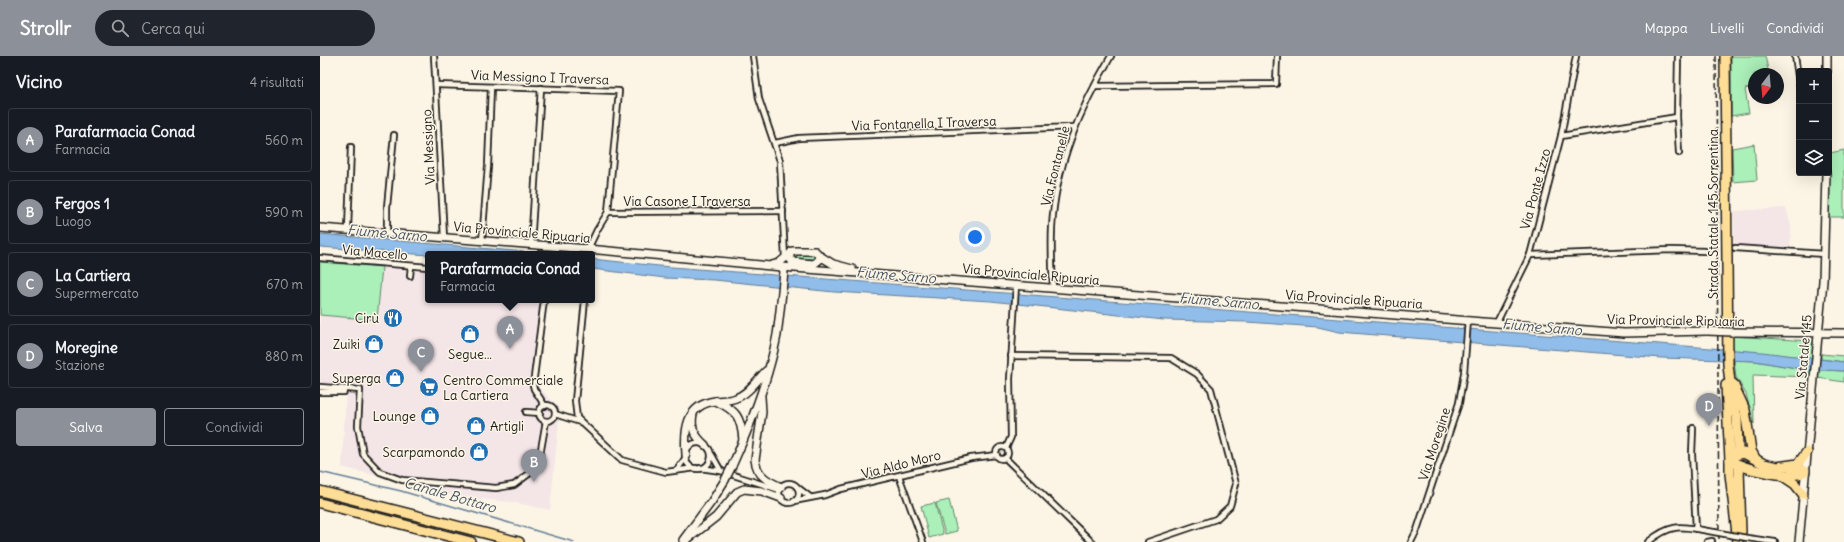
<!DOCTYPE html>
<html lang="it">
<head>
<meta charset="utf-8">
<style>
  body { margin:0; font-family:Delius,sans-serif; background:#20242c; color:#f1f3f6 }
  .controls { position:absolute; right:12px; top:12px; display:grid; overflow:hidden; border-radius:4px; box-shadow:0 4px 16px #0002 }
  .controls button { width:36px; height:36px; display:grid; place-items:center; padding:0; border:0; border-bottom:1px solid #363941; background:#171b24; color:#f1f3f6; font:20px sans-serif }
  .compass { position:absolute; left:1428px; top:12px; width:36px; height:36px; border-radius:50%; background:#171b24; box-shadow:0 4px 16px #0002; rotate:196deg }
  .you { position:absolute; left:655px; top:181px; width:14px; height:14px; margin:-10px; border:3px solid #fff; border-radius:50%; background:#1a73e8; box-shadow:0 0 0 6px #1a73e833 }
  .badge { display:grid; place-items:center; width:26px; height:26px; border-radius:50%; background:#8c9099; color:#fff; font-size:13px; font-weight:700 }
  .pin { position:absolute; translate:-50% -33px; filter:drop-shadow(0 1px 2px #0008) }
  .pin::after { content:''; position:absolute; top:21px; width:14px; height:12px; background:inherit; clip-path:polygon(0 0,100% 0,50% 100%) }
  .popup { position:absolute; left:105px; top:195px; width:170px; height:52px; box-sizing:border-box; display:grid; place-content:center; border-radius:4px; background:#171b24; filter:drop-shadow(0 1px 3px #0005); font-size:13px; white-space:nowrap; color:#9ea1a6 }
  .popup b { font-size:15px; color:#f1f3f6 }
  .popup::after { content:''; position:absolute; left:50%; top:100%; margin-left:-8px; border:8px solid transparent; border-top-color:#171b24 }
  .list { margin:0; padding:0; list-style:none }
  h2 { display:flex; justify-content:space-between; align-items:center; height:52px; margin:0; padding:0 16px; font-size:17px }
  h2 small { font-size:13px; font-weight:400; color:#9ea1a6 }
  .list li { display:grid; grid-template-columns:26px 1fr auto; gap:12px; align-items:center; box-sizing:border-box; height:64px; margin:0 8px 8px; padding:0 8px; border:1px solid #363941; border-radius:4px }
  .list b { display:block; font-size:15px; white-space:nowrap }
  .list p { margin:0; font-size:13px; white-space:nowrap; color:#9ea1a6 }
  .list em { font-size:13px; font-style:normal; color:#9ea1a6 }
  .actions { display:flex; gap:8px; padding:12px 16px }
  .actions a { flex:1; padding:9px 0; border:1px solid #8c9099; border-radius:4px; text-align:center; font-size:14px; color:#8c9099 }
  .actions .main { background:#8c9099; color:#fff }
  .icon { flex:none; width:22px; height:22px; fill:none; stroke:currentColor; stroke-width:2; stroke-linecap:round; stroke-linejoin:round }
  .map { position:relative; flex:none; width:1524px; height:486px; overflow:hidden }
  header { display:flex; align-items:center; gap:24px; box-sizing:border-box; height:56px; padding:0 20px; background:#8c9099; color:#fff }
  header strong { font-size:19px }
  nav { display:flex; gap:22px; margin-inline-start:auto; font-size:14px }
  .search { width:280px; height:36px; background:#20242c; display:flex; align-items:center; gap:10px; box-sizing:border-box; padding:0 14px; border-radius:22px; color:#9ea1a6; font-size:15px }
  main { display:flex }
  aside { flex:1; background:#171b24 }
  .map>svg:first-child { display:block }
</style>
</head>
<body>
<header>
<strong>Strollr</strong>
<div class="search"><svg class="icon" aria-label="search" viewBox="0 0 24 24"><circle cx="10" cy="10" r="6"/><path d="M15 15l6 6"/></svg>Cerca qui</div>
<nav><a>Mappa</a><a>Livelli</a><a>Condividi</a></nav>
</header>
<main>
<aside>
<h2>Vicino<small>4 risultati</small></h2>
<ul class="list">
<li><span class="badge">A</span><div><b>Parafarmacia Conad</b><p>Farmacia</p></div><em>560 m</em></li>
<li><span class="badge">B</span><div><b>Fergos 1</b><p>Luogo</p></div><em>590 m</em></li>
<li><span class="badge">C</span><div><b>La Cartiera</b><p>Supermercato</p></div><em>670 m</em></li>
<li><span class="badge">D</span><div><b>Moregine</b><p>Stazione</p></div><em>880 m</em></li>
</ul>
<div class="actions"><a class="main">Salva</a><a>Condividi</a></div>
</aside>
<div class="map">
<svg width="1524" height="486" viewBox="0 0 1524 486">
  <rect width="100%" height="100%" fill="#fcf5e5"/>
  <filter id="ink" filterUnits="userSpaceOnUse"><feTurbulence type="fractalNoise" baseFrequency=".025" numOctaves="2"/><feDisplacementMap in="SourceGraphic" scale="8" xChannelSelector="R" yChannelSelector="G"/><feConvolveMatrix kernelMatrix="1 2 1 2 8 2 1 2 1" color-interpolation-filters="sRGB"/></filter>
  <g filter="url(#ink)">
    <g fill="#f4e5e7">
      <polygon points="1466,152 1471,170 1470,193 1414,190 1414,155"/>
      <polygon points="0,206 108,214 108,244 216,244 216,248 228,249 216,328 240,353 230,454 192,446 139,441 22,411 26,335 0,333"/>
    </g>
    <g fill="#abefb9" stroke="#64866a">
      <polygon points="1411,0 1445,0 1449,18 1434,18 1434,31 1425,33 1429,57 1411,60"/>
      <polygon points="1434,88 1437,124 1413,126 1412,92"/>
      <polygon points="1524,94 1524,161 1508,161 1510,97"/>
      <polygon points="476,199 494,200 495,202 494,203 476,202"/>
      <polygon points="0,206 62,211 57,264 0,259"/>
      <polygon points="1412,280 1490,285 1493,287 1493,302 1413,294"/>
      <polygon points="1501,298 1524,300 1524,306 1501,303"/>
      <polygon points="1414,304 1435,305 1482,313 1524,315 1524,326 1491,321 1433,319 1434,368 1426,338 1416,321"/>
      <polygon points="629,444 637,475 625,478 616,447"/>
      <polygon points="615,447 623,478 609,482 601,450"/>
    </g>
    <g fill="#90bdea" stroke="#627d98">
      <polygon points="0,178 228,198 108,198 108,199 0,191"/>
      <polygon points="272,203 339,210 1442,296 1524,306 1524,315 1482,313 1435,305 1341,302 1019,276 998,271 927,266 844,264 671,245 514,236 394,224 345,222 272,213"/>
    </g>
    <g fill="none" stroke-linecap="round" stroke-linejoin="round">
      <polyline stroke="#627d98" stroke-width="1.5" points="0,416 81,435 254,486"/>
      <g stroke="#1c1c1c" stroke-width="8">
        <g id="street">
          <polyline points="114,0 124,181"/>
          <polyline points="433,0 439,43 460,105 465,202"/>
          <polyline points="1358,0 1357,61 1359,97"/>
          <polyline points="1475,0 1479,27"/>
          <polyline points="116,29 299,35 288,156"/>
          <polyline points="775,30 956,28 957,0"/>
          <polyline points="1241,80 1357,61"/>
          <polyline points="455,87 479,82 754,71"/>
          <polyline points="28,174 31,91"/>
          <polyline points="67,177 67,151 74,79"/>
          <polyline points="162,185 168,110 171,31"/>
          <polyline points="211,189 221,32"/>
          <polyline points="1415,192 1504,198"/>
          <polyline points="268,193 277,174 288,156 463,155"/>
          <polyline points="1210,199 1352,194 1386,195"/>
          <polyline points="0,202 108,211"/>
          <polyline points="90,220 91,210"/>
          <path d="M733 233C732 212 731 192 732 172 735 110 760 53 791 0"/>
          <polyline points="224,244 213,329 214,333 225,350"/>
          <polyline points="265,244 255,345 257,362 302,404 346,416 376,412"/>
          <polyline points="1177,266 1210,199 1241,80 1256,0"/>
          <polyline points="691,300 851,302 877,318 891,333 916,428 910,450 896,463 828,486"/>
          <polyline points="0,331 40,334 38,370 43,398 60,416 82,424 176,432 194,429 210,417 216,409 220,399 226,365"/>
          <polyline points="0,336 24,336"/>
          <circle cx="227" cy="357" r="8"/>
          <polyline points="206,356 220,357"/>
          <polyline points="235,358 260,366"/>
          <polyline points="1373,372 1372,398 1376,473"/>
          <circle cx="378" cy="400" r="13"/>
          <circle cx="682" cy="397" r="6"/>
          <polyline points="686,392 691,381 690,323 696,229"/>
          <polyline points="392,399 401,415"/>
          <polyline points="685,402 772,486"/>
          <polyline points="380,412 401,415 460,434"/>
          <polyline points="357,414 366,401"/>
          <polyline points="579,420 603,486"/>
          <circle cx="469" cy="437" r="10"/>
          <polyline points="477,431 490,441"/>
          <polyline points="474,445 505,439 521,433 651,402 677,399"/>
          <polyline points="1427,482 1455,486"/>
          <polyline points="1091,486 1097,474 1139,347 1144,317 1148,264"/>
          <path d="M1328 486C1354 465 1363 471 1394 476"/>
          <polyline points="1387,486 1392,485"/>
        </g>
      </g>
      <g stroke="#1c1c1c" stroke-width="10">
        <g id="secondary">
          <polyline points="1507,15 1507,0"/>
          <polyline points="0,172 268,193 462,211 1304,277 1387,275"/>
          <polyline points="500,200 513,208 532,213"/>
          <polyline points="472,206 494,208 499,204 498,198 495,195 472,195 470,198 470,203 480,211"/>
          <polyline points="452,209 459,207 470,198"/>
          <polyline points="1412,276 1524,277"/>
          <path d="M441 341 442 356 435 404C437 420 448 425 461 431"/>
          <path d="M396 345C417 355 421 361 423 384"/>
          <path d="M373 358C370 372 375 380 385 389"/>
          <path d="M366 398C364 374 366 349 395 345 402 344 409 345 416 342 428 338 437 324 446 315"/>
          <path d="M412 410C430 370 449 323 457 279 460 258 462 236 464 215L462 211"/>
          <polyline points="363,484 392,445 405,424"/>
          <polyline points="364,486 396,461 417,436 424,433 442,435 461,442"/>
          <polyline points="1479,486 1503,225 1506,117"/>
        </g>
      </g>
      <g stroke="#1c1c1c" stroke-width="12">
        <g id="highway">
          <polyline points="1405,0 1408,308 1410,327 1417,361 1418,394"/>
          <polyline points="1413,328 1425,354 1431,395 1435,402"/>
          <path d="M1406 329 1410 404C1422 413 1473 425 1485 415L1471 411"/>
          <polyline points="1419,413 1421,476"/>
          <polyline points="1463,420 1475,428 1483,438"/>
          <polyline points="0,435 199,486"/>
          <polyline points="0,447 151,486"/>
          <polyline points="1418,486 1410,418 1410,404 1415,399 1424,397 1444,408 1457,411 1478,408 1487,396"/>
        </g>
      </g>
      <use href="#street" stroke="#fcf5e5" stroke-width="4.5"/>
      <use href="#secondary" stroke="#fcf5e5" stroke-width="7"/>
      <use href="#highway" stroke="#fedd96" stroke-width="9"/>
      <polyline stroke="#1c1c1c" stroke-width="1.5" stroke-dasharray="6 3" stroke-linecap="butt" points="1396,0 1399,486"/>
      <g stroke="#1c1c1c" stroke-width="8" stroke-linecap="butt">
        <polyline id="street-bridge" points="1394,476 1427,482"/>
      </g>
      <g stroke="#1c1c1c" stroke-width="10" stroke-linecap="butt">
        <g id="secondary-bridge">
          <polyline points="1387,275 1412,276"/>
          <polyline points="405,424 412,410"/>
        </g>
      </g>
      <use href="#street-bridge" stroke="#fcf5e5" stroke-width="4.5"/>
      <use href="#secondary-bridge" stroke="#fcf5e5" stroke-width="7"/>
    </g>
  </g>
  <defs>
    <g id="restaurant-disc" transform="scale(1)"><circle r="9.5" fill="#1f6fb2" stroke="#fcf5e5"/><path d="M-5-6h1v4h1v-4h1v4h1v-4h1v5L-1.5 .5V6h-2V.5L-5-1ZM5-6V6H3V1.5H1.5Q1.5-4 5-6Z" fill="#fff"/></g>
    <g id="shop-disc" transform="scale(1)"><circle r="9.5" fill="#1f6fb2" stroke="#fcf5e5"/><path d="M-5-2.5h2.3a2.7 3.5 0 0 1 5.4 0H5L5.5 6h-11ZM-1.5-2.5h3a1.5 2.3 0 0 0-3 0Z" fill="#fff"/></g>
    <g id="supermarket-disc" transform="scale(1)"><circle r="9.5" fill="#1f6fb2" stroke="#fcf5e5"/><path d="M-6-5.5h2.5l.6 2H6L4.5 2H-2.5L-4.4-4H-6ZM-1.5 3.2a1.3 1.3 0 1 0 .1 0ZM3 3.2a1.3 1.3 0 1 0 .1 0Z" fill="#fff"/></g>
  </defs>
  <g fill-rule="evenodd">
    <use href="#restaurant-disc" x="73" y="262"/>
    <use href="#shop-disc" x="150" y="278"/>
    <use href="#shop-disc" x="54" y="288"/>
    <use href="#shop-disc" x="75" y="322"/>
    <use href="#supermarket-disc" x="109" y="331"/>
    <use href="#shop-disc" x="110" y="360"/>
    <use href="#shop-disc" x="156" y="370"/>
    <use href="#shop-disc" x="159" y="396"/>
  </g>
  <g text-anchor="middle" stroke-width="3" stroke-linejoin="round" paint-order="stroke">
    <g font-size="13" fill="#1c1c1c" stroke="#fcf5e5">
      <text transform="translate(220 21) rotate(2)" y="5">Via Messigno I Traversa</text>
      <text transform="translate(604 67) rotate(-2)" y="5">Via Fontanella I Traversa</text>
      <text transform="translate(108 91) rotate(-93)" y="5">Via Messigno</text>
      <text transform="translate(735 110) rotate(-76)" y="5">Via Fontanelle</text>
      <text transform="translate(1215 133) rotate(-75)" y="5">Via Ponte Izzo</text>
      <text x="367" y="150">Via Casone I Traversa</text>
      <text transform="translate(1393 158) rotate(-90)" y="5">Strada Statale 145 Sorrentina</text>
      <text transform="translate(202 176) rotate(5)" y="5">Via Provinciale Ripuaria</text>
      <text transform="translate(55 196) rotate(5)" y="5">Via Macello</text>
      <text transform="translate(711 218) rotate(5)" y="5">Via Provinciale Ripuaria</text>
      <text transform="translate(1034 243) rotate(4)" y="5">Via Provinciale Ripuaria</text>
      <text transform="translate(1356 264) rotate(1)" y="5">Via Provinciale Ripuaria</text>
      <text transform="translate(1483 301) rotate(-85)" y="5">Via Statale 145</text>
      <text transform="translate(1114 388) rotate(-72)" y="5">Via Moregine</text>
      <text transform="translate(581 408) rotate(-14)" y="5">Via Aldo Moro</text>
    </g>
    <g font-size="13" fill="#1c1c1c" stroke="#fcf5e5" text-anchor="end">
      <text x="59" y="267">Cirù</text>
      <text x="40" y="293">Zuiki</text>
      <text x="150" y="303" text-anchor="middle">Segue...</text>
      <text x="61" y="327">Superga</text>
      <text x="123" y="329" text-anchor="start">Centro Commerciale<tspan x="123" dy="15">La Cartiera</tspan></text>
      <text x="96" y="365">Lounge</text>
      <text x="170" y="375" text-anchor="start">Artigli</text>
      <text x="145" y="401">Scarpamondo</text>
    </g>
    <g font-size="14" font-style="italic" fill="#455464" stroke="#fcf5e5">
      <text transform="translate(67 177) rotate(5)" y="5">Fiume Sarno</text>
      <text transform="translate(576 219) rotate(5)" y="5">Fiume Sarno</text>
      <text transform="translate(899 245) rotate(5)" y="5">Fiume Sarno</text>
      <text transform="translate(1222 271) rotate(5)" y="5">Fiume Sarno</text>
      <text transform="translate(130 439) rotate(16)" y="5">Canale Bottaro</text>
    </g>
  </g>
</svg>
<div class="controls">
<button>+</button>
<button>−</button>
<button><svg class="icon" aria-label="layers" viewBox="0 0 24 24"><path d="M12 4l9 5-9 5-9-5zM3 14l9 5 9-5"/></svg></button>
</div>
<svg class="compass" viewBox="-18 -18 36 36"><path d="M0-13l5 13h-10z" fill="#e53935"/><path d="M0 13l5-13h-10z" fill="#9ea1a6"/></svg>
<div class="you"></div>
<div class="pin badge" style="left:190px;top:293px">A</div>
<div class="popup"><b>Parafarmacia Conad</b>Farmacia</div>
<div class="pin badge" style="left:214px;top:426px">B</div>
<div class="pin badge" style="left:101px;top:316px">C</div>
<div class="pin badge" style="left:1389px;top:370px">D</div>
</div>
</main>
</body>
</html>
